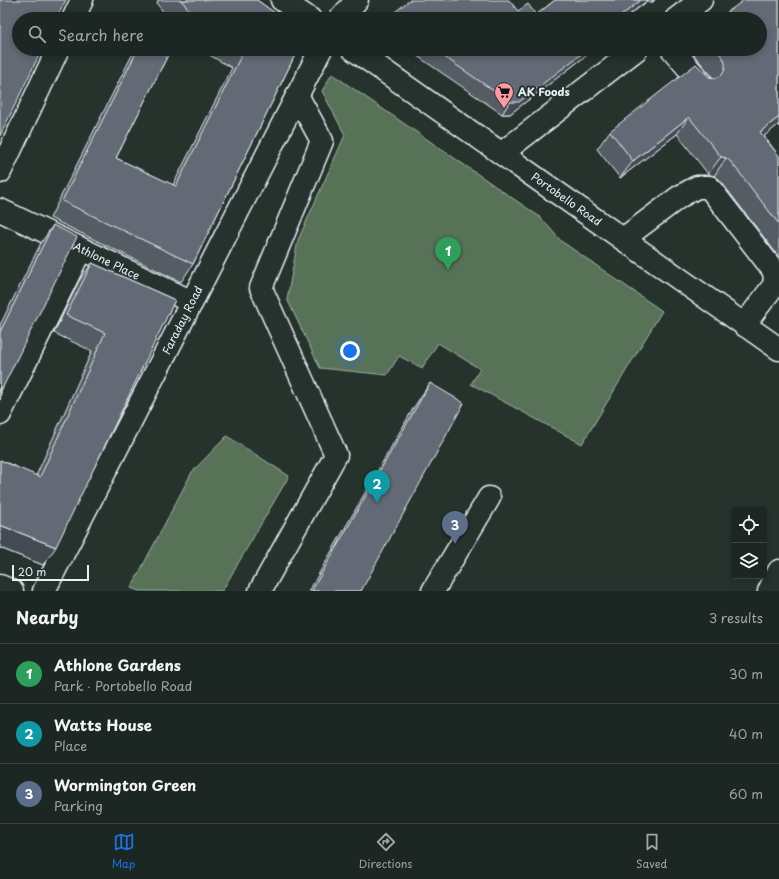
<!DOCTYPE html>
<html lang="en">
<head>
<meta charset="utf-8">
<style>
  body { margin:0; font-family:"Playpen Sans",sans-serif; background:#252e2a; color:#f1f3f6 }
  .controls { position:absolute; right:12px; bottom:12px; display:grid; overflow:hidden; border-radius:4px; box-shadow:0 2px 6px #0003 }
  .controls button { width:36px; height:36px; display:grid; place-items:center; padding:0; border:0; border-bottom:1px solid #3a4340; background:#1c2622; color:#f1f3f6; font:20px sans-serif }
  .scale { position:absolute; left:12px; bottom:10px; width:77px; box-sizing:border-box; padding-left:4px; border:2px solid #e8f1f8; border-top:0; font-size:11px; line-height:14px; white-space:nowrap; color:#e8f1f8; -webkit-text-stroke:3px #26332d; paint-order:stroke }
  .you { position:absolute; left:350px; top:351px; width:14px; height:14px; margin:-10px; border:3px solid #fff; border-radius:50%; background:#1a73e8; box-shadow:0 0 0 6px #1a73e833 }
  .badge { display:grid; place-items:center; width:26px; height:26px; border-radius:50%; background:#1a73e8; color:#fff; font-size:13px; font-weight:700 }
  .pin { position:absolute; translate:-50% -33px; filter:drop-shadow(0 1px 2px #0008) }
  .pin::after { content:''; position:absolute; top:21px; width:14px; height:12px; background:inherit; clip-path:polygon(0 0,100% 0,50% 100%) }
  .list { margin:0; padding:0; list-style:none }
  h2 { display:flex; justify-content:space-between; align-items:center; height:52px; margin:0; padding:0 16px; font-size:17px }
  h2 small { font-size:13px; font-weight:400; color:#a0a5a5 }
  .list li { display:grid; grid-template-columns:26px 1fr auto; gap:12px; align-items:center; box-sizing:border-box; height:60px; padding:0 16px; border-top:1px solid #3a4340 }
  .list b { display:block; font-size:15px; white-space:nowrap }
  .list p { margin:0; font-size:13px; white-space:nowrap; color:#a0a5a5 }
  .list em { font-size:13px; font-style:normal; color:#a0a5a5 }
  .icon { flex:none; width:22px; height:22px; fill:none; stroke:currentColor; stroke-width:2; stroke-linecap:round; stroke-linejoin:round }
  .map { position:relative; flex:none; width:779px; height:591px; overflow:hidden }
  .search { position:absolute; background:#1c2622; box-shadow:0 2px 6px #0003; left:12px; right:12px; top:12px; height:44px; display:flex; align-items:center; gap:10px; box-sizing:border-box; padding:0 14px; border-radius:22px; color:#a0a5a5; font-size:15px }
  .sheet { height:232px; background:#1c2622 }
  nav { display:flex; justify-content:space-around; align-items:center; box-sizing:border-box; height:56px; border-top:1px solid #3a4340; background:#1c2622; font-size:11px; color:#a0a5a5 }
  nav a { display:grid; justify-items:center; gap:2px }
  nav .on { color:#1a73e8 }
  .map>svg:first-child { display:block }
</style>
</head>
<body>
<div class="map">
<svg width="779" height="591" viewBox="0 0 779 591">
  <rect width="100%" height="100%" fill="#26332d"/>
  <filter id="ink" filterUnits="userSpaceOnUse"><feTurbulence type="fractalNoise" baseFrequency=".025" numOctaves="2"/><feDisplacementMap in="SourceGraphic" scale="8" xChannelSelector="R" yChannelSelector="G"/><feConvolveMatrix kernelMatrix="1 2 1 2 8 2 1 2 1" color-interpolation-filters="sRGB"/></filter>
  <g filter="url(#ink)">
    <g fill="#597258" stroke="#a0b2a8">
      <polygon points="332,74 540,217 561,241 662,311 582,444 471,384 480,369 438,343 422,368 399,356 387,375 320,368 287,299 298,240 345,135 322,91"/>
      <polygon points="227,436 289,476 222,591 139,591 131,588 192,472"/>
    </g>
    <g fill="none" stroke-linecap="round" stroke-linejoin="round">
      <g stroke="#e8f1f8" stroke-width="25">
        <g id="minor">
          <polyline points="282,0 310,19"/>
          <polyline points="73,19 82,0"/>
          <polyline points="340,19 357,0"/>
          <polyline points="676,19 701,0"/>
          <path id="s1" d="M353 49 779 349"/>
          <polyline points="672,49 701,83"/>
          <polyline points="502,153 637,49"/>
          <polyline points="0,172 58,49"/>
          <path id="s2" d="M0 210 192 302"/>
          <polyline points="623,239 679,197 697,187 709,187 774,271 775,284 744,325"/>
          <polyline points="0,414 81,249"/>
          <polyline points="0,586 12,591"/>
          <path id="s3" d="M44 591 321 49"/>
          <polyline points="260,591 336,455 261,288 322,141 297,95"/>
          <polyline points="433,591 489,498"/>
          <polyline points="769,591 779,571"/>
        </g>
      </g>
      <use href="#minor" stroke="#26332d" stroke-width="22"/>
    </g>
    <g fill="#555b64" stroke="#e8f1f8">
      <polygon points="158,0 257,0 283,19 169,19 157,4"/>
      <polygon points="555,0 655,0 650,4 648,1 624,19 390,19 395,12 518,11 536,15"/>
      <polygon points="779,0 779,127 778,125 764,136 779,156 779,257 719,179 714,176 708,174 677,134 620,178 597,149 610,131 712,77 711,75 689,49 760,49"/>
      <polygon points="135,49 171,49 116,158 173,185 232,68 199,49 298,49 193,264 181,282 50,218"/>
      <polygon points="407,49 592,49 587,55 510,114 502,114"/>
      <polygon points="53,225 1,391 0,400 0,325 41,243"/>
      <polygon points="92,263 175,300 43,565 0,548 0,460 36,476 92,351 54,333 79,281"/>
      <polygon points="430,383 361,591 309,591 414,407"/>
    </g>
    <g fill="#454a51" stroke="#e8f1f8">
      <polygon points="641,0 648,0 624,19 617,19"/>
      <polygon points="653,0 655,0 650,4"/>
      <polygon points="588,49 592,49 587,55 510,114 502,114 510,102"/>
      <polygon points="689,117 677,134 620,178 633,161"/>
      <polygon points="779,117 779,124 778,125 748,149 760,132"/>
      <polygon points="721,157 726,158 714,176 708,174"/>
      <polygon points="0,525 56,547 43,565 0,548"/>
    </g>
    <g fill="#636a74" stroke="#e8f1f8">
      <polygon points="0,0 66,0 56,19 19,19 19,49 42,49 0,136"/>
      <polygon points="181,0 257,0 283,19 196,19"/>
      <polygon points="410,0 509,0 518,11 528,4 536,15 555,0 641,0 617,19 395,19 395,12"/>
      <polygon points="744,0 779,0 779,117 760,132 779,156 779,224 731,162 726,158 721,157 689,117 633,161 610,131 696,64 709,77 716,78 722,75 725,69 725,63 723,58 716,49 760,49 760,19 718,19"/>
      <polygon points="155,15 164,19 153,19"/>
      <polygon points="138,49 171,49 116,158 176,186 244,50 242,49 298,49 193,264 62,201"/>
      <polygon points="433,49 588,49 519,102 510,102"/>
      <polygon points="53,225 77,237 1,391 0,400 0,332"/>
      <polygon points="92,263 175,300 56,547 0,525 0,460 40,477 105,333 66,315"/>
      <polygon points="430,383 464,403 361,591 314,591 312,590"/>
    </g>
  </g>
  <defs>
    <g id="supermarket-pin" transform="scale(1)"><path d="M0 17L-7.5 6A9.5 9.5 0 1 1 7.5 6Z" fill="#ff9aa2" stroke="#26332d"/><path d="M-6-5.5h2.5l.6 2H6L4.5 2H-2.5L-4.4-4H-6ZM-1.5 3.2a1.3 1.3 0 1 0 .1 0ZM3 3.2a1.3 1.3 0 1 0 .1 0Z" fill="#111"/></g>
  </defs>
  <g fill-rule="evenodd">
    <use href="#supermarket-pin" x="504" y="92"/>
  </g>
  <g text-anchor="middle" stroke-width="4" stroke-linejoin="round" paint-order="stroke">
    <g font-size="11" font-weight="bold" fill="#e8f1f8" stroke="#26332d" text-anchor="start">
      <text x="518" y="96">AK Foods</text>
    </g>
    <g font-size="11" fill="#e8f1f8" stroke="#26332d">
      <text dy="4" stroke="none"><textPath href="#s1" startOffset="261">Portobello Road</textPath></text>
      <text dy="4" stroke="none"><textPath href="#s2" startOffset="118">Athlone Place</textPath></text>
      <text dy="4" stroke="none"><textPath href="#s3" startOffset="304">Faraday Road</textPath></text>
    </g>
  </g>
</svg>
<div class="controls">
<button><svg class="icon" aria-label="locate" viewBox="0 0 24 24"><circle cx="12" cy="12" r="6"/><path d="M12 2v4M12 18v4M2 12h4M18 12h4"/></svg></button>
<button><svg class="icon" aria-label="layers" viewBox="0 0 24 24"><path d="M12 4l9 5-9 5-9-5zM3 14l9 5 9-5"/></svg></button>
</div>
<div class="scale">20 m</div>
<div class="you"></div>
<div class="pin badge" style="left:448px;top:270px;background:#2e9e5b">1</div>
<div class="pin badge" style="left:377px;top:503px;background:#0f9aa8">2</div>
<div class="pin badge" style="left:455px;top:544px;background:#5c6f8a">3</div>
<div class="search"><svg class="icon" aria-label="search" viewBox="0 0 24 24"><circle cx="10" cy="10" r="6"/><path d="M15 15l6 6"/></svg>Search here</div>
</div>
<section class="sheet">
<h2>Nearby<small>3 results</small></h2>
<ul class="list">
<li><span class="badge" style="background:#2e9e5b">1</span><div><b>Athlone Gardens</b><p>Park · Portobello Road</p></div><em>30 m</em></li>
<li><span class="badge" style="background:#0f9aa8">2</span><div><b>Watts House</b><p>Place</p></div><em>40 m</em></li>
<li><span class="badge" style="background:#5c6f8a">3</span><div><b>Wormington Green</b><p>Parking</p></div><em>60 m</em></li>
</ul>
</section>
<nav>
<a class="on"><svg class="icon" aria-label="map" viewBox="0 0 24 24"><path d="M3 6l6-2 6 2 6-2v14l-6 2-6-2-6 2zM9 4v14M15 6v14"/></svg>Map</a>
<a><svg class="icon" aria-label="directions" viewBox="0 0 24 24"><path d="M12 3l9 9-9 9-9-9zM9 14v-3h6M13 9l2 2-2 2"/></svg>Directions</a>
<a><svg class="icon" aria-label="saved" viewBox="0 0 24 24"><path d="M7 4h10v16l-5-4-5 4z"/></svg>Saved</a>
</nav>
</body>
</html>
